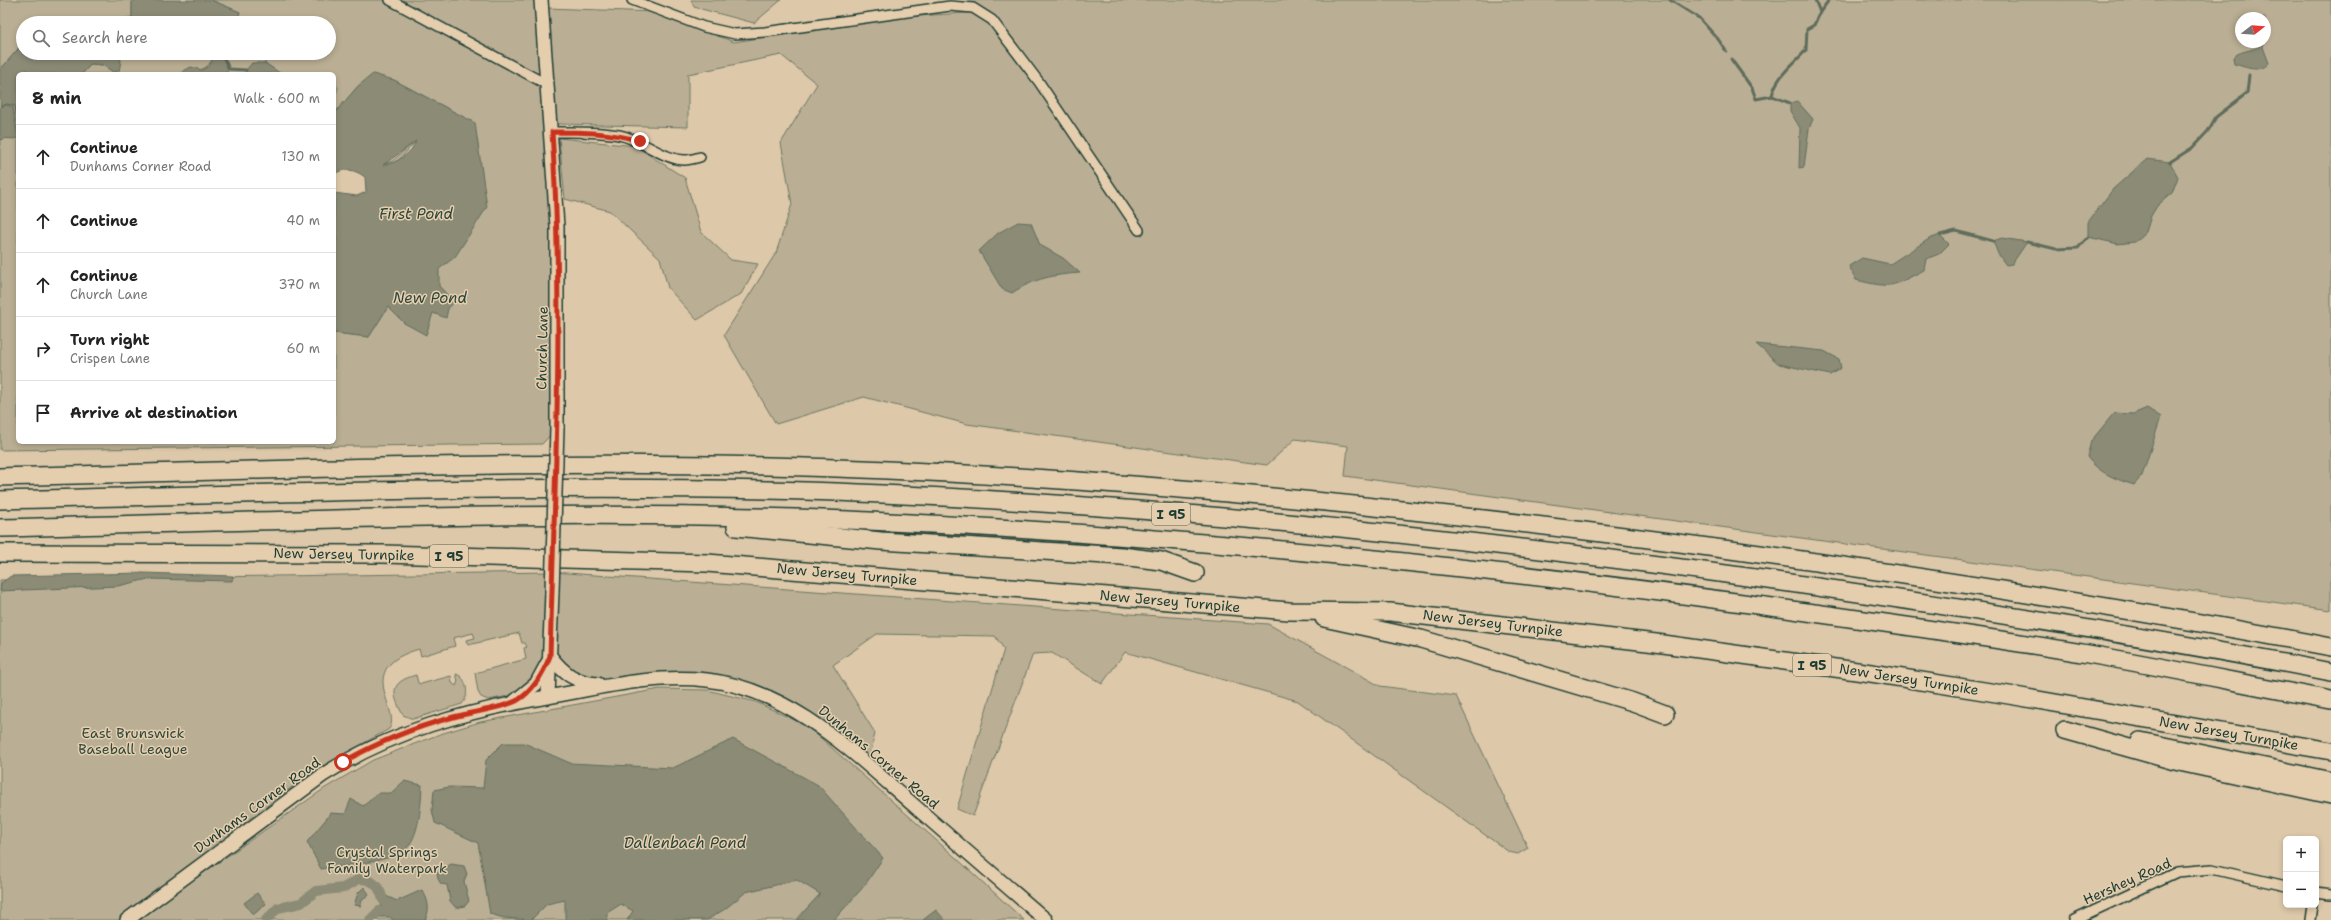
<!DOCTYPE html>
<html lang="en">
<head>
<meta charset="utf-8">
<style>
  body { margin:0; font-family:"Shantell Sans",sans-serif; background:#f6f6f6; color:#222 }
  .controls { position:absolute; right:12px; bottom:12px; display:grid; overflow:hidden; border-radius:6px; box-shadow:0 2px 6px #0003 }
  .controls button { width:36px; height:36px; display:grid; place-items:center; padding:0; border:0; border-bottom:1px solid #e0e0e0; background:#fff; color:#222; font:20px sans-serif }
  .compass { position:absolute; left:2235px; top:12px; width:36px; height:36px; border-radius:50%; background:#fff; box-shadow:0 2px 6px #0003; rotate:73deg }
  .stop { position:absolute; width:12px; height:12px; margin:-9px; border:3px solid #c8321e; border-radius:50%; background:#fff }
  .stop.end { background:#c8321e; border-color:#fff; box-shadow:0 1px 4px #0008 }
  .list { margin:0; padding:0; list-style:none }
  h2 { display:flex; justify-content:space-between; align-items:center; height:52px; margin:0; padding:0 16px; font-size:17px }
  h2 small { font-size:13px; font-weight:400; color:#767676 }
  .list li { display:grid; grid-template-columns:26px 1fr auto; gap:12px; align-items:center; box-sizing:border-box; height:64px; padding:0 16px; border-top:1px solid #e0e0e0 }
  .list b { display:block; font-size:15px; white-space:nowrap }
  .list p { margin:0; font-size:13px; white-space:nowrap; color:#767676 }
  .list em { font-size:13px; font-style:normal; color:#767676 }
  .icon { flex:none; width:22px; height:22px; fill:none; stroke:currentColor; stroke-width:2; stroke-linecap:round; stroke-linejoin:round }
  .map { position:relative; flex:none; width:2331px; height:920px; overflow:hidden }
  .search { position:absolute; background:#fff; box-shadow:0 2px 6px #0003; left:16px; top:16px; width:320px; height:44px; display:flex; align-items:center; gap:10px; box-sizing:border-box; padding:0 14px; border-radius:22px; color:#767676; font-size:15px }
  .panel { position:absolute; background:#fff; box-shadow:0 2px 6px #0003; left:16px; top:72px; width:320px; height:372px; border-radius:6px }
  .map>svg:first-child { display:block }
</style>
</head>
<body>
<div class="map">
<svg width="2331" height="920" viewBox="0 0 2331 920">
  <rect width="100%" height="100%" fill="#ddc8a9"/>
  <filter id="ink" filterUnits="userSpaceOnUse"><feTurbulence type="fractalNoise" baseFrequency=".025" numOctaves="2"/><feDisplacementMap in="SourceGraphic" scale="8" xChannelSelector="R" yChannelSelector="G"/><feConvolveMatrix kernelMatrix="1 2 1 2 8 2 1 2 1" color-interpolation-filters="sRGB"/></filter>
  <g filter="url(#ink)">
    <g fill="#baaf94" stroke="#6c7664" fill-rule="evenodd">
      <polygon points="0,0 132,0 132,17 122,23 104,19 98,23 23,23 23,43 0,70"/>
      <path d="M211 0H541L548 85 557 428 542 444 0 450V106L7 104 15 106 18 127V442H334V333L369 337 388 307 475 123 394 80 358 86 334 114V99L338 88 334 82V74H281L265 63 246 70 245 74H225L229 69 213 58C206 72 197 70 183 71L182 74H82L91 64 103 65 113 72 121 61 118 53H329V23H236L240 12Z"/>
      <polygon points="691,0 781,0 754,23 694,7"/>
      <path d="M967 0H2331V610L1345 476 1348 446 1295 439 1267 465 967 424 864 397 776 424 724 335 776 253 792 204 781 143 817 84 781 55 688 74V127L557 124 547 8 655 12 734 42 886 18 982 12 973 8ZM2241 18H2265V42H2241Z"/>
      <polygon points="559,138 635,146 685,178 701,232 731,260 758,264 741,294 697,320 668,288 660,258 632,232 610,211 565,199"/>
      <polygon points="417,140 397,162 382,165 392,161"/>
      <path d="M553 572 1268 624 1380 686 1456 696 1528 848 1518 854 1509 852 1298 701 1125 652 1102 684 1052 653 1033 654 973 816 957 809 1004 649 995 636 877 634 833 665 875 733 868 766 831 735 733 685 594 681 565 667 561 658 550 656 545 607 543 660 538 674 513 695 488 700 481 697 478 692 475 673 526 659 524 648 527 647 525 643H522L519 633 468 645 466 640 475 638 473 633 453 638 455 646 421 656 419 649C351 668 403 710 389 729L319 768 285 792 123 918 119 920H0V580Z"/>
      <path d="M456 674C467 677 470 696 462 704L413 719 403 715C391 693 390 682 416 675L418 683 421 684 451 676 452 683 456 686 458 681Z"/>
      <polygon points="660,689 707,690 756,702 807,726 954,856 1024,920 136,920 325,788 373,760 440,734 480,722"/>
    </g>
    <g fill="#8b8b76" stroke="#606c5c" fill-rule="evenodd">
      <polygon points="132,0 211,0 240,12 236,23 122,23 132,17"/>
      <polygon points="23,43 23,53 118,53 121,61 119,71 113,72 103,65 91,64 82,74 30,74 27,70 18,74 18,127 15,106 7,104 0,106 0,70"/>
      <path d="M2264 43 2263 47 2269 63C2259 74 2246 67 2234 64L2233 57C2242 49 2255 52 2264 43Z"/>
      <polygon points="218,53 235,53 222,55 229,69 225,74 182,74 183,71 191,67 202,70 209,66 213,58 221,55"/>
      <polygon points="252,63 265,63 281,74 245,74 246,70"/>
      <path d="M373 74 394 80 475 123 487 207 455 257 439 269V286L454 302 448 309 446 318 433 313 426 335 404 323 388 307 369 337 334 333V242L337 240 334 234V193L357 196 366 192 365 177C355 170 346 167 334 174V114L358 86ZM416 141C412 153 396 164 383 165Z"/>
      <polygon points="1797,101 1813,119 1809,129 1804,167 1799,168 1800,128 1790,111 1790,103"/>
      <path d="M7 105 13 107 18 138C11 140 7 137 0 140V107Z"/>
      <polygon points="2147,159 2170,162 2178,177 2172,193 2157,206 2151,216 2146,232 2135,242 2118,244 2088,237 2088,222 2113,189"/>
      <path d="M1018 222 1031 223 1040 245 1063 258 1080 273C1053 275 1035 278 1012 293L1002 289 979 251 998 233Z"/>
      <path d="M1940 235 1949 244 1939 254 1926 259 1924 270C1891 287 1893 289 1856 280L1849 266 1862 258 1890 264 1929 239Z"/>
      <polygon points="2002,238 2027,242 2012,264 2006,265 1998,254 1993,241"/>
      <polygon points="1756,344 1824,351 1839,359 1841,368 1830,375 1779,364"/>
      <path d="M2147 408 2161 417 2142 476 2134 485C2115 479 2099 473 2087 457L2091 441 2114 413 2133 414Z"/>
      <polygon points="143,573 233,576 232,581 148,579 118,586 0,591 1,583 11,576"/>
      <polygon points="733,739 818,785 883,858 865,885 834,920 796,920 820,894 797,880 746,892 725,909 707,920 627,920 633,911 621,904 607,913 607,920 565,920 565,900 547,904 531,920 504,918 490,914 478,843 435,823 432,810 434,790 449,787 483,788 486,760 503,743 524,743 570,763 673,768"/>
      <path d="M404 781 422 785C421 804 420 833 407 848 395 862 340 866 321 869L307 842 331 813 345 814 351 799 363 806 379 793H391Z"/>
      <polygon points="451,864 464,866 467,874 464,881 469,901 465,906 456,908 450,901 447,885 441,884 438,879 437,873"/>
      <polygon points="364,887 369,894 362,900 361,906 354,905 358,893"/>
      <path d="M422 890C428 899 431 909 425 920H393L390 917H378L384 895 397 901Z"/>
      <polygon points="257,893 266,904 253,915 244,903"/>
      <polygon points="936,910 945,920 923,920"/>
    </g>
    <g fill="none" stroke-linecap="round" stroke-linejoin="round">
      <g stroke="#606c5c" stroke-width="3">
        <polyline points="1670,0 1699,18 1718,39 1726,51"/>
        <polyline points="1820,12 1829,0"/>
        <polyline points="218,53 222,54 229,69 246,70"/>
        <polyline points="1731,59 1752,88 1756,99 1772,96"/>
        <path d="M1790 103 1772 96C1776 76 1793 65 1806 50L1807 29 1814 25 1820 12 1815 0"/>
        <polyline points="2170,162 2192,148 2208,131 2216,117 2247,93 2249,75"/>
        <polyline points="1940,235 1956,231 1993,241"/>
        <polyline points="2027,242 2056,249 2078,248 2088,237"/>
      </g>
      <g stroke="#8b8b76" stroke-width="10">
        <path d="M266 920 278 908 301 903 316 891 343 888 359 879C374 879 380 887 383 900"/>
        <polyline points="370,920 379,911"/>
      </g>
      <g stroke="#1f3d34" stroke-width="12">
        <g id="street">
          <polyline points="390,0 548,85"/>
          <polyline points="632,0 704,27 735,34 765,32 950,6 973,8 992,20 1039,82 1139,230"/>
          <path d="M552 132C574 132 597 131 619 135 641 139 664 160 685 160 690 160 696 158 700 157"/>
          <polyline points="2316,892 2331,894"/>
          <polyline points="2074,920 2177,872 2212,869 2286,886"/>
          <polyline points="2310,920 2312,905"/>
        </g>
      </g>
      <g stroke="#1f3d34" stroke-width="16">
        <g id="secondary">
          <polyline points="541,0 557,226 557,428"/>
          <path d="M550 656C564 674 575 682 598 684"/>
          <polyline points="548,697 552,592"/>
          <polyline points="515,701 536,684 548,662"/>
          <path d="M127 920 323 775C391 731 467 711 547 697 599 688 653 674 707 680 793 690 855 755 918 809 960 846 1003 883 1046 920"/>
        </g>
      </g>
      <g stroke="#1f3d34" stroke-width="20">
        <g id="highway">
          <path d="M0 477C278 470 557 458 836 468 1138 479 1439 510 1738 551 1937 579 2135 609 2331 647"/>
          <path d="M0 500C278 494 557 482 836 492 1145 504 1455 536 1762 579 1952 606 2142 635 2331 672"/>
          <polyline points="736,527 881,541 1122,556 1161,561 1195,573"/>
          <path d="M0 528C282 521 565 508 848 520 1150 533 1451 563 1750 604 1863 620 1976 635 2088 654 2169 668 2250 685 2331 700"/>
          <polyline points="0,553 383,554 707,563 1289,611 1390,612 1656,643 1871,673 2015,696 2331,751"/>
          <polyline points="1324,618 1421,639 1633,702 1665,714"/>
          <polyline points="2065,730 2175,761 2331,795"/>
          <polyline points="2140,741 2331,781"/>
        </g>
      </g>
      <use href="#street" stroke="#e5ceae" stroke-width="9"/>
      <use href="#secondary" stroke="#e5ceae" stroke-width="13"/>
      <use href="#highway" stroke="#e5ceae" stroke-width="17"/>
      <g stroke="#1f3d34" stroke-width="16" stroke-linecap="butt">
        <polyline id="secondary-bridge" points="552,592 557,428"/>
      </g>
      <use href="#secondary-bridge" stroke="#e5ceae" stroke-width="13"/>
    </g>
  </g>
  <g fill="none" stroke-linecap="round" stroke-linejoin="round" filter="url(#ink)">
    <path stroke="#c8321e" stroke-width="5" d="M343 762C377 743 412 728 450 718 469 712 502 709 518 700 534 690 543 674 550 656 555 481 564 307 552 132 582 132 610 132 640 141"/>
  </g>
  <g text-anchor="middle" stroke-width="3" stroke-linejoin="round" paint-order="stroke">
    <g fill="#e5ceae" stroke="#5a6859" stroke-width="1">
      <rect x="1152" y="503" width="38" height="22" rx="3"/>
      <rect x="430" y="545" width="38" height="22" rx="3"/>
      <rect x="1793" y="654" width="38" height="22" rx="3"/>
    </g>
    <g font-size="13" font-weight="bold" fill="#1f3d34">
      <text x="1171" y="519">I 95</text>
      <text x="449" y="561">I 95</text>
      <text x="1812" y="670">I 95</text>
    </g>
    <g font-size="14" fill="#1f3d34" stroke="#e5ceae">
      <text transform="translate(542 348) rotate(-89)" y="5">Church Lane</text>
      <text transform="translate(344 554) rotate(1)" y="5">New Jersey Turnpike</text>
      <text transform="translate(847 574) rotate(5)" y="5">New Jersey Turnpike</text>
      <text transform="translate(1170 601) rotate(5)" y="5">New Jersey Turnpike</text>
      <text transform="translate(1493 623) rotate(7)" y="5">New Jersey Turnpike</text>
      <text transform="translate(1909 679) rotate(9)" y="5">New Jersey Turnpike</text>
      <text transform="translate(2229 733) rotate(10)" y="5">New Jersey Turnpike</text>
      <text transform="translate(879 757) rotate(40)" y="5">Dunhams Corner Road</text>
      <text transform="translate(257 805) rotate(-36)" y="5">Dunhams Corner Road</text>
      <text transform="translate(2127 881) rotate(-24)" y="5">Hershey Road</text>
    </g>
    <g font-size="14" fill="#2e483e" stroke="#e5ceae">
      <text x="133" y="738">East Brunswick<tspan x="133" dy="16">Baseball League</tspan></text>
      <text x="387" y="857">Crystal Springs<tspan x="387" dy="16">Family Waterpark</tspan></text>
    </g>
    <g font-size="15" font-style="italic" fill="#2a453b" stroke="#e5ceae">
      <text x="416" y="219">First Pond</text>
      <text x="430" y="303">New Pond</text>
      <text x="685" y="848">Dallenbach Pond</text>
    </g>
  </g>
</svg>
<div class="controls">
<button>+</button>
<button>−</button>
</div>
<svg class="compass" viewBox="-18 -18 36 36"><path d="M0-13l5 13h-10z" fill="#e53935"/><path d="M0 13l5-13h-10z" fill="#767676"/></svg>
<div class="stop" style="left:343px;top:762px"></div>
<div class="stop end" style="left:640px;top:141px"></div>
<div class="search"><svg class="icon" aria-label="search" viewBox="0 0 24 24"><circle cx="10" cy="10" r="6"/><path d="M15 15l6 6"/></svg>Search here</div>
<section class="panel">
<h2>8 min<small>Walk · 600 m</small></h2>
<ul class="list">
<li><svg class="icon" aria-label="ahead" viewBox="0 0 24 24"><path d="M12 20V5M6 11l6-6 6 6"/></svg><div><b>Continue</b><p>Dunhams Corner Road</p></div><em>130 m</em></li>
<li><svg class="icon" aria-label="ahead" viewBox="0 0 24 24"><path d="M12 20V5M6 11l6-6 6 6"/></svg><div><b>Continue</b></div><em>40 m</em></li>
<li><svg class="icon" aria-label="ahead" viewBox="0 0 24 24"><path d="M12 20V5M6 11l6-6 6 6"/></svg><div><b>Continue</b><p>Church Lane</p></div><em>370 m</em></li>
<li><svg class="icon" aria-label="right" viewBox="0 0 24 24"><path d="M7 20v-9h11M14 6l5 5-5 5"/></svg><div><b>Turn right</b><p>Crispen Lane</p></div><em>60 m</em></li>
<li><svg class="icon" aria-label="arrive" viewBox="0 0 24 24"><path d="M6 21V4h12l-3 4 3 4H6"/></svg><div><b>Arrive at destination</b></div></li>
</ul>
</section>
</div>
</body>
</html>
